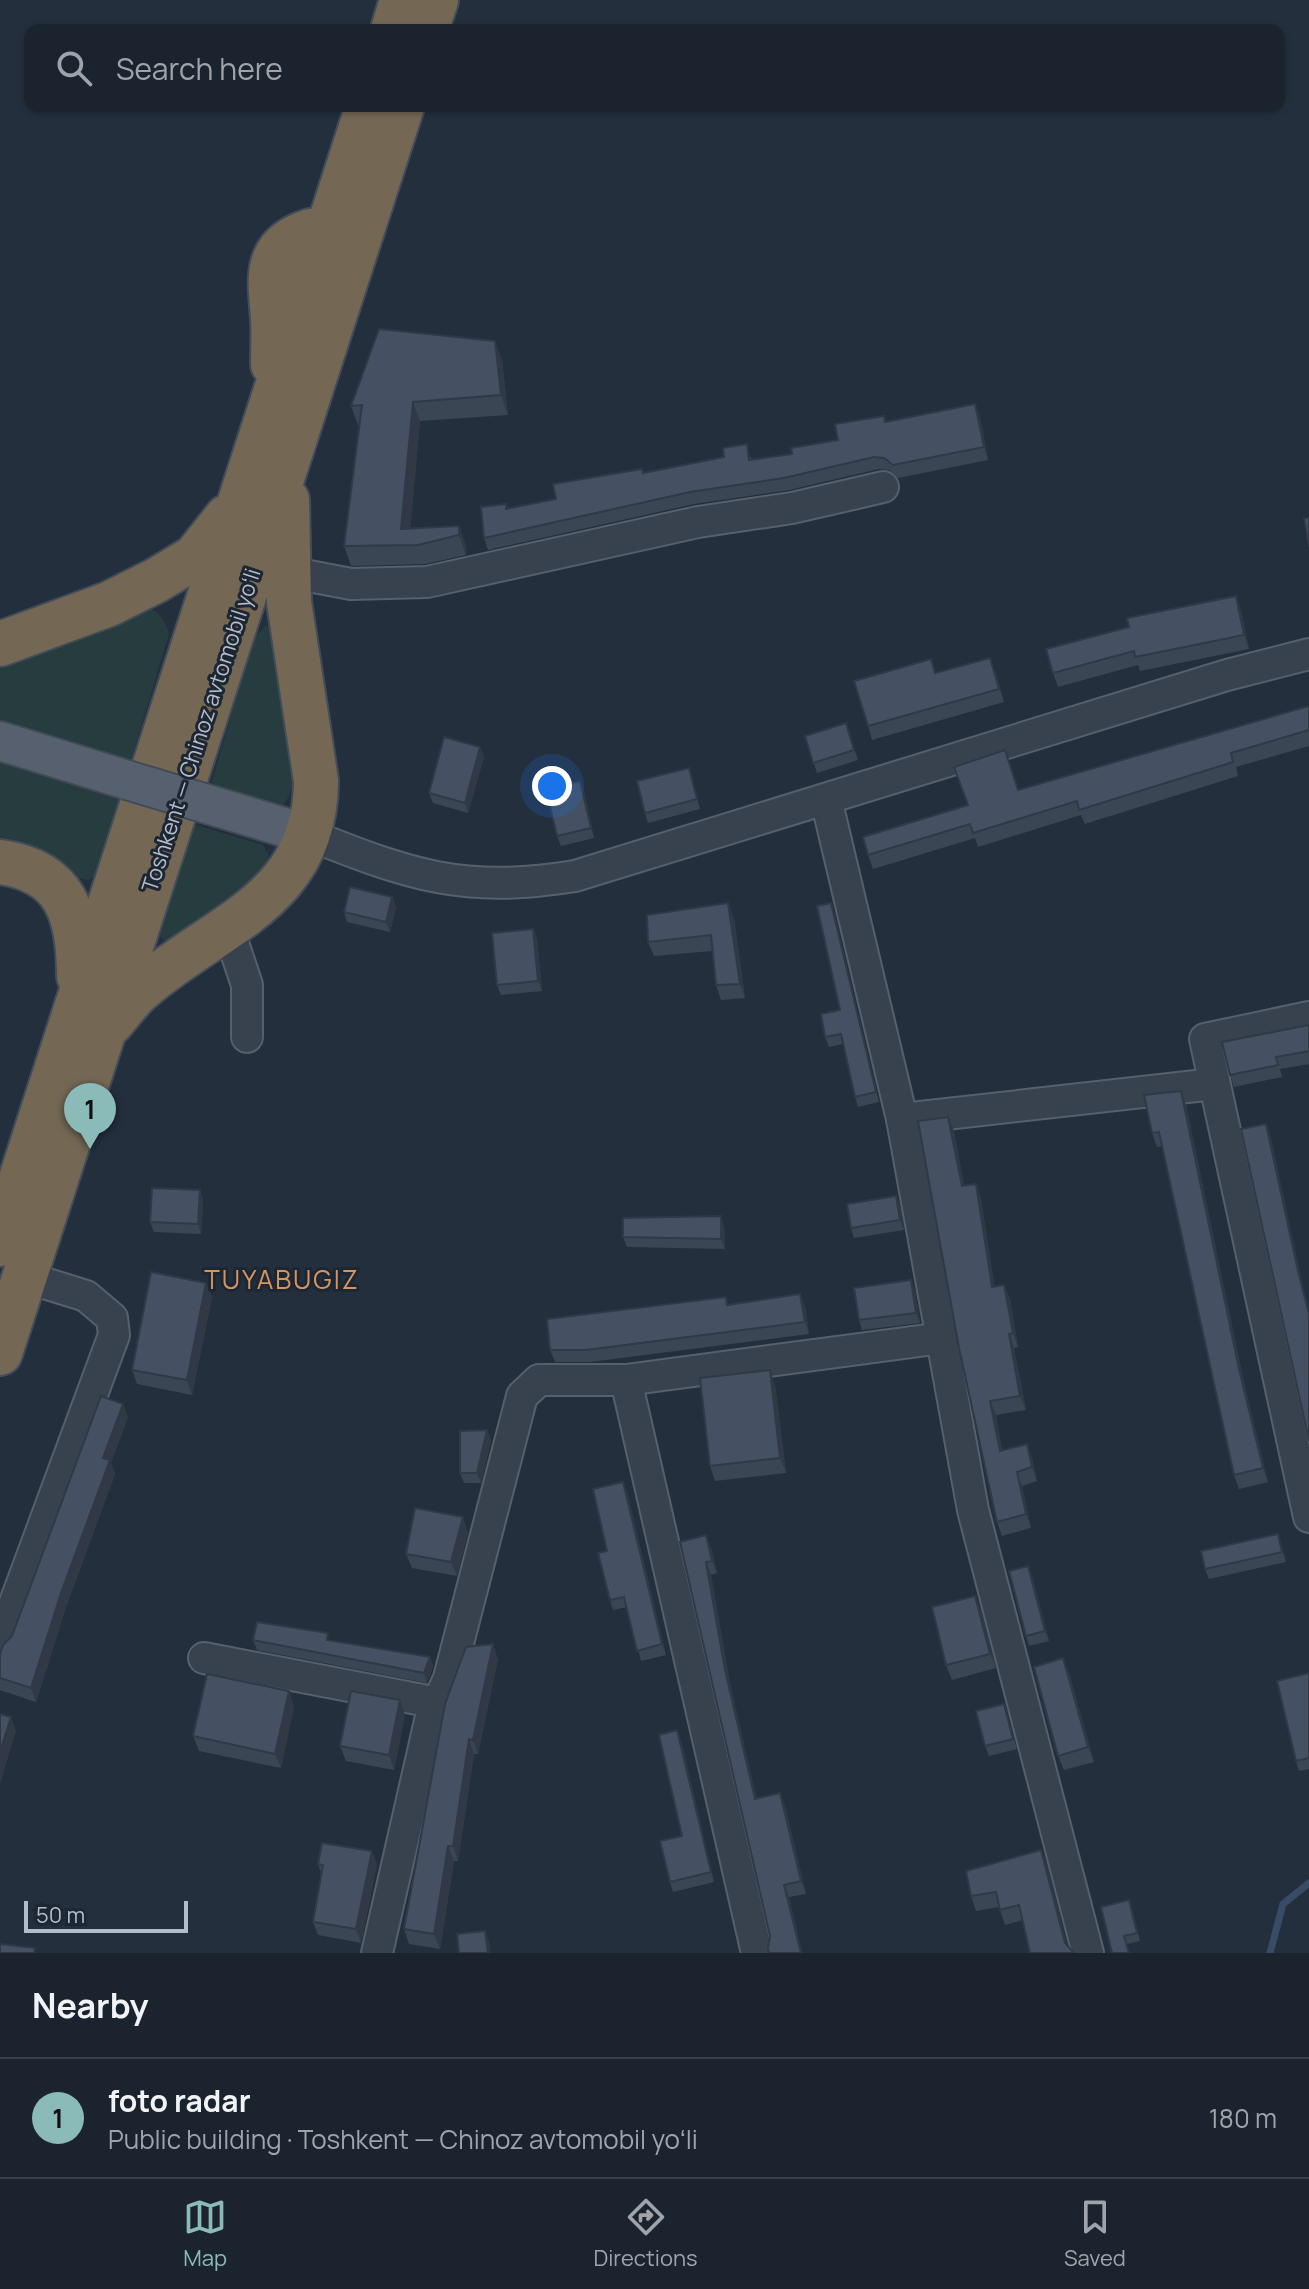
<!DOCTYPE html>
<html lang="en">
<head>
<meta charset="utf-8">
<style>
  body { margin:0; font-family:Manrope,sans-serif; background:#282f3a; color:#f1f3f6 }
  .scale { position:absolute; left:24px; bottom:20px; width:164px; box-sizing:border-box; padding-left:8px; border:4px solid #b4bcc9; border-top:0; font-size:22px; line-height:28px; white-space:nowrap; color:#b4bcc9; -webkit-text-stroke:6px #1d2633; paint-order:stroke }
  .you { position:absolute; left:552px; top:786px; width:28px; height:28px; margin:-20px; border:6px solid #fff; border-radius:50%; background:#1a73e8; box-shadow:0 0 0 12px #1a73e833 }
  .badge { display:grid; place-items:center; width:52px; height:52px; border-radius:50%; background:#8bbbb9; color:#111; font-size:26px; font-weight:700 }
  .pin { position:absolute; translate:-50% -66px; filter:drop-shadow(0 2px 4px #0008) }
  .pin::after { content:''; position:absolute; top:42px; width:28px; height:24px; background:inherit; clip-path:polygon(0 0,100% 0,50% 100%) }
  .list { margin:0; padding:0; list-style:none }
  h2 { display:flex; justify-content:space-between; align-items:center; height:104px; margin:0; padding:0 32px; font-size:34px }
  h2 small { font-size:26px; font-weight:400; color:#a0a4aa }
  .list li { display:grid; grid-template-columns:52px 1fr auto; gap:24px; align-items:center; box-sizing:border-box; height:120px; padding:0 32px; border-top:2px solid #39404a }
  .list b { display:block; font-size:30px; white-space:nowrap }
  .list p { margin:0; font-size:26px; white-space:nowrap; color:#a0a4aa }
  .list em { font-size:26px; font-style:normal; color:#a0a4aa }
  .icon { flex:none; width:44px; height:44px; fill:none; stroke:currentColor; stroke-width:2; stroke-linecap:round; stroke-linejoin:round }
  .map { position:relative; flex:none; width:1309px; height:1953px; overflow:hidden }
  .search { position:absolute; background:#1b232e; box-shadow:0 2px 6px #0004; left:24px; right:24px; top:24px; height:88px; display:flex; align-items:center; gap:20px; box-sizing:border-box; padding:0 28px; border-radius:16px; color:#a0a4aa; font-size:30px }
  .sheet { height:224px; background:#1b232e }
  nav { display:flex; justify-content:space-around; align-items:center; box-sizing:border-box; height:112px; border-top:2px solid #39404a; background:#1b232e; font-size:22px; color:#a0a4aa }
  nav a { display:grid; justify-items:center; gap:4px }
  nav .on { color:#8bbbb9 }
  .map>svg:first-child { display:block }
</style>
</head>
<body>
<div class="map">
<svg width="1309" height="1953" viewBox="0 0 1309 1953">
  <rect width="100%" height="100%" fill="#242f3e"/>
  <g fill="#263c3f">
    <path d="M137 604C156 609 163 615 169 634L130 763 0 724V655Z"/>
    <path d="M274 625C282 670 314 776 280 809L210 788 253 640 265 626Z"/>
    <polygon points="0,759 125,799 102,872 88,880 68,875 0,842"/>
    <polygon points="193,824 263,845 272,861 270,873 169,943 157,935"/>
  </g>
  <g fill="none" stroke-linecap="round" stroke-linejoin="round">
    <polyline stroke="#394c67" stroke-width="7" points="1270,1953 1283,1904 1309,1883"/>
    <g stroke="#565f6c" stroke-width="34">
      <g id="minor">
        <polyline points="288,572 351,584 427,582 698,522 792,508 883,487"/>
        <polyline points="826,799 902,1119 973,1510 1088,1953"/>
        <path d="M307 834C410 875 463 894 575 876L1227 675 1309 654"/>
        <polyline points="229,931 247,985 247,1037"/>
        <polyline points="1309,1017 1205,1039 1309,1517"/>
        <polyline points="902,1119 1214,1084"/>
        <polyline points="0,1643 114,1335 112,1318 86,1296 25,1277"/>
        <polyline points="204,1658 438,1703"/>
        <polyline points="377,1953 430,1721 449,1678 522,1396 539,1380 626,1380"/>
        <polyline points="757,1953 626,1380 942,1338"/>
      </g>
    </g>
    <g stroke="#414a57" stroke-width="42">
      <g id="major">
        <polyline points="0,741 127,780"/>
        <polyline points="207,804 307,834"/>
      </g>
    </g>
    <g stroke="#434c59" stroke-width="48">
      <g id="highway">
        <polyline points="393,30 402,0"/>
        <polyline points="426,30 436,0"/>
        <path d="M273 364C273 349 274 334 273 319 271 284 261 250 305 233 320 227 334 232 346 242"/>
        <polyline points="0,644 109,604 157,580 195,557 227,517"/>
        <path d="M0 862C67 871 79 916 79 976"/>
        <path d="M111 1023C120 1013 129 1000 139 991 213 925 316 902 316 781L289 602 287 500"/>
        <polyline points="0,1244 368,106"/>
        <polyline points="0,1353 402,106"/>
      </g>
    </g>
    <use href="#minor" stroke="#38414e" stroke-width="30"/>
    <use href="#major" stroke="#56606e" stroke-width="38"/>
    <use href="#highway" stroke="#746855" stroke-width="44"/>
    <g stroke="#414a57" stroke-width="42" stroke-linecap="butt">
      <polyline id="major-bridge" points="127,780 207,804"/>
    </g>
    <use href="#major-bridge" stroke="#56606e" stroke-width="38"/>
  </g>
  <g fill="#3b4654">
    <polygon points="502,360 508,415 420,421 410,528 459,526 466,546 466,555 425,564 351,566 344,546 360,425 358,425 351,406"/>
    <polygon points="884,416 886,422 980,417 988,460 898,478 889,470 879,469 789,490 694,504 488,550 484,538 506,504 507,508 556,499 643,473 751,457 752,460 792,454 838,440"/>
    <polygon points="1241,610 1249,649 1140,671 1138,665 1058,687 1053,673"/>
    <polygon points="995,671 1004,702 872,740 868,726 936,673"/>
    <polygon points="1309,706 1309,746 1236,767 1238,776 1085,824 1081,815 978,847 975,838 873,869 868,855 968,805"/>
    <polygon points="846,723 858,760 817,773 805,736"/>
    <polygon points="480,747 484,757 468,813 433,803 429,793"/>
    <polygon points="692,778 700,809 648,823 645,813"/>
    <polygon points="584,791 594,838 561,846 557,836"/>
    <polygon points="392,897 396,907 390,932 347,922 344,912"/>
    <polygon points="834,913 879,1102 858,1107 855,1097 843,1044 829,1047 825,1037 840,1010"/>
    <polygon points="734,918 745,998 721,1000 716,985 712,951 654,956 648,942"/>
    <polygon points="533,929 537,939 542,991 501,995 497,985"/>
    <polygon points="1309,1025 1309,1064 1280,1069 1282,1077 1234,1087 1230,1075"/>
    <polygon points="1181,1091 1186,1105 1244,1383 1268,1482 1239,1489 1234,1475 1162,1146 1157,1147 1152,1133"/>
    <polygon points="948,1117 954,1131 964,1186 976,1184 981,1198 994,1287 1004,1285 1010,1299 1018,1347 1014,1348 1026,1410 996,1415 1002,1450 1032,1458 1037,1481 1022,1486 1031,1528 1002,1536 997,1522"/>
    <polygon points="200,1190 203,1200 201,1234 154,1232 150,1222"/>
    <polygon points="896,1196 900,1206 904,1230 854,1238 851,1228"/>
    <polygon points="724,1226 725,1249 627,1247 623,1237"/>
    <polygon points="206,1283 212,1297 192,1395 137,1384 132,1370"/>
    <polygon points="915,1291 920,1323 862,1330 859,1320"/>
    <polygon points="729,1304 805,1306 809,1334 590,1362 555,1362 550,1350"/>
    <polygon points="775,1385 786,1473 715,1481 710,1466"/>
    <polygon points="128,1417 111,1463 115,1474 66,1607 36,1702 0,1690 0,1654 12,1636"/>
    <polygon points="487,1430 491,1440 481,1483 464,1483 460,1473"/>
    <polygon points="627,1492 666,1655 641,1661 627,1607 613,1610 610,1600 607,1551"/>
    <polygon points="468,1532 457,1576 412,1568 406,1554"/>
    <polygon points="1278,1534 1286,1562 1209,1579 1205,1569"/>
    <polygon points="680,1542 711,1548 717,1573 711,1575 730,1683 756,1799 780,1793 785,1806 806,1894 789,1897 802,1953 769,1953 770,1936"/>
    <polygon points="1032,1576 1049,1641 1029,1646 1026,1636"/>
    <polygon points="975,1596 981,1611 996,1668 952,1680 946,1665"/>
    <polygon points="253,1640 331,1641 430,1657 433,1667 427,1683 257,1650"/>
    <polygon points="498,1659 478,1754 474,1754 458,1861 454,1861 440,1949 409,1944 404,1929 445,1704"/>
    <polygon points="1069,1673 1094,1762 1064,1770 1058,1756"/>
    <polygon points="1309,1673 1309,1769 1299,1771 1296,1761"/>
    <polygon points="1004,1704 1017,1749 989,1756 985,1746"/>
    <polygon points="294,1706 281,1768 199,1751 193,1736"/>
    <polygon points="405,1715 394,1770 346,1761 340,1746"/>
    <polygon points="681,1740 714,1882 673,1892 670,1882 682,1836"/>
    <polygon points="1041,1850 1047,1865 1067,1945 1023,1920 1005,1925 999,1907 976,1911 971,1896"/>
    <polygon points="318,1864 377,1864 361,1943 318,1935 313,1922 321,1873"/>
    <polygon points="1132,1908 1140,1941 1127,1944 1112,1953"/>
  </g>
  <g fill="#303945">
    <polygon points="495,341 502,360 508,415 501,395"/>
    <polygon points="413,402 420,421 409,545 401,529"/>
    <polygon points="975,404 980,417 988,460 984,447"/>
    <polygon points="459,526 466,546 466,555 459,535"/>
    <polygon points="1236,596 1241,610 1249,649 1244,635"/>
    <polygon points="480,747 484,757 468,813 465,803"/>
    <polygon points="580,781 584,791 594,838 591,828"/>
    <polygon points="392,897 396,907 390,932 386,922"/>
    <polygon points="728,903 734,918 745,998 740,984"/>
    <polygon points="831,903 834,913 879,1102 876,1092"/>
    <polygon points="533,929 537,939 542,991 538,981"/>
    <polygon points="1181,1091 1186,1105 1244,1383 1268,1482 1263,1468 1239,1369"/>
    <polygon points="948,1117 954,1131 967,1200 962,1186"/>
    <polygon points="1266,1124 1271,1137 1309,1314 1298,1271"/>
    <polygon points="976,1184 981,1198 997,1301 992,1287"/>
    <polygon points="200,1190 203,1200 201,1234 198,1224"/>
    <polygon points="896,1196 900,1206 904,1230 900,1220"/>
    <polygon points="721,1216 724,1226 725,1249 721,1239"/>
    <polygon points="911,1280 915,1291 920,1323 916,1313"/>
    <polygon points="206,1283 212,1297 192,1395 187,1380"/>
    <polygon points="1004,1285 1010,1299 1018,1347 1013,1333"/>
    <polygon points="800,1294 805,1306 809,1334 805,1322"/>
    <polygon points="1009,1334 1014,1348 1026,1410 1020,1396"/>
    <polygon points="770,1370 775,1385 786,1473 780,1458"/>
    <polygon points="990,1401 996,1415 1005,1465 1000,1451"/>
    <polygon points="123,1404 128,1417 111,1463 115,1474 66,1607 36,1702 31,1688 103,1458"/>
    <polygon points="487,1430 491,1440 481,1483 477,1473"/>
    <polygon points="1027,1444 1032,1458 1037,1481 1032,1467"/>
    <polygon points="1017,1472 1022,1486 1031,1528 1026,1514"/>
    <polygon points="623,1482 627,1492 666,1655 662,1644"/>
    <polygon points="463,1517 468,1532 457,1576 451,1562"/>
    <polygon points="706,1535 711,1548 717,1573 712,1561"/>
    <polygon points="706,1562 711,1575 730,1683 760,1812 755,1799 725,1670"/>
    <polygon points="1028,1566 1032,1576 1049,1641 1045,1631"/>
    <polygon points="975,1596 981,1611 996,1668 990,1654"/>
    <polygon points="493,1644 498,1659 478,1754 473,1740"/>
    <polygon points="430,1657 433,1667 427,1683 424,1673"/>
    <polygon points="1063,1658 1069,1673 1094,1762 1088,1747"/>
    <polygon points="289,1691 294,1706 281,1768 275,1754"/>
    <polygon points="400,1700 405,1715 394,1770 389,1755"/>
    <polygon points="11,1717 16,1731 0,1784 0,1752"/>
    <polygon points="677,1730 681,1740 714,1882 711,1872"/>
    <polygon points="469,1739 474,1754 458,1861 453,1846"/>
    <polygon points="780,1793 785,1806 806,1894 801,1881"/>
    <polygon points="448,1846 454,1861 440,1949 434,1934"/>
    <polygon points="1041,1850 1047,1865 1069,1953 1065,1943"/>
    <polygon points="372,1851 377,1864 361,1943 356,1929"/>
    <polygon points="784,1885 789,1897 802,1953 801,1953"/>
    <polygon points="485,1931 489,1941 490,1953 488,1953"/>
  </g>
  <g fill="#455162" stroke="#303945" stroke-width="2">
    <polygon points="379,329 495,341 501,395 413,402 401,529 459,526 459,535 418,545 344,546 362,405 351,406"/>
    <polygon points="975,404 984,447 893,465 884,458 874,457 784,478 690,492 484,538 481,507 506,504 506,509 556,499 553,484 642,469 643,473 724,457 723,448 747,444 749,460 792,454 791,448 838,440 835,424 884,416 885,422"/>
    <polygon points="1304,518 1309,518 1309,547"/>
    <polygon points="1236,596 1244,635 1135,657 1134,651 1053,673 1046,649 1129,627 1127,618"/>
    <polygon points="990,658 999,689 868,726 854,681 931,659 935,673"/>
    <polygon points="1309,706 1309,730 1231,753 1233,762 1079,810 1077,801 973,833 970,824 868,855 863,837 968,805 954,767 1005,750 1018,790"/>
    <polygon points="846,723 854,750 813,763 805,736"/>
    <polygon points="444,737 480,747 465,803 429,793"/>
    <polygon points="689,768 697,799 645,813 637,781"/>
    <polygon points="580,781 591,828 557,836 546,789"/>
    <polygon points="350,887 392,897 386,922 344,912"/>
    <polygon points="728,903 740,984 716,985 711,935 648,942 647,915"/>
    <polygon points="831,903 876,1092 855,1097 841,1034 825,1037 821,1014 840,1010 817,906"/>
    <polygon points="533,929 538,981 497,985 492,933"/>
    <polygon points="1309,1025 1309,1051 1276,1057 1278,1065 1230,1075 1222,1042"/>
    <polygon points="1181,1091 1239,1369 1263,1468 1234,1475 1159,1132 1152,1133 1144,1095"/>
    <polygon points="948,1117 962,1186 976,1184 992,1287 1004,1285 1013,1333 1009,1334 1020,1396 990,1401 1000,1451 1027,1444 1032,1467 1017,1472 1026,1514 997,1522 959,1348 918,1121"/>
    <polygon points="1266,1124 1298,1271 1309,1314 1309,1441 1241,1129"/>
    <polygon points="152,1188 200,1190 198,1224 150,1222"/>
    <polygon points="896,1196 900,1220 851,1228 847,1204"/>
    <polygon points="721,1216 721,1239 623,1237 623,1218"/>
    <polygon points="151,1272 206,1283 187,1380 132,1370"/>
    <polygon points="911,1280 916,1313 859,1320 854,1288"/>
    <polygon points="800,1294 805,1322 586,1350 550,1350 547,1319 726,1297 727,1305"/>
    <polygon points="770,1370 780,1458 710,1466 700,1378"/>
    <polygon points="101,1396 123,1404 103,1458 110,1460 61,1593 31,1688 0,1678 0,1654 3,1645 12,1636"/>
    <polygon points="487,1430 477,1473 460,1473 460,1431"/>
    <polygon points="623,1482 662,1644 637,1651 624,1597 610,1600 598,1553 607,1551 593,1489"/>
    <polygon points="415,1508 463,1517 451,1562 406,1554"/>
    <polygon points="1278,1534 1282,1552 1205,1569 1201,1551"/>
    <polygon points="706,1535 712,1561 706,1562 725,1670 755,1799 780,1793 801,1881 784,1885 801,1953 769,1953 768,1948 770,1936 680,1542"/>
    <polygon points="1028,1566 1045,1631 1026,1636 1009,1571"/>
    <polygon points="975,1596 990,1654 946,1665 932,1607"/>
    <polygon points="257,1622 328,1633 327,1640 430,1657 424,1673 253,1640"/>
    <polygon points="493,1644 473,1740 469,1739 453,1846 448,1846 434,1934 404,1929 445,1704 466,1647"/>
    <polygon points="1063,1658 1088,1747 1058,1756 1034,1667"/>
    <polygon points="1309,1673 1309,1758 1296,1761 1277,1681"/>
    <polygon points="207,1674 289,1691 275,1754 193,1736"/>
    <polygon points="351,1691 400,1700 389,1755 340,1746"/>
    <polygon points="1004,1704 1013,1739 985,1746 976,1711"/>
    <polygon points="0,1714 11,1717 0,1752"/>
    <polygon points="677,1730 711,1872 670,1882 660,1841 682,1836 659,1735"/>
    <polygon points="322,1843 372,1851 356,1929 313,1922 323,1865 318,1864"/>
    <polygon points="1041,1850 1065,1943 1074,1953 1030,1953 1019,1905 1000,1910 996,1892 971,1896 966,1871"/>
    <polygon points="1129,1900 1137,1933 1124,1936 1129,1953 1112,1953 1101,1907"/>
    <polygon points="485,1931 488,1953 459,1953 457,1934"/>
    <polygon points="0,1944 35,1948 34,1953 0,1953"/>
  </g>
  <g text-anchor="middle" stroke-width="6" stroke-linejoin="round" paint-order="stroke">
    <g font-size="22" fill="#b4bcc9" stroke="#1d2633">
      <text transform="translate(201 730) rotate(-72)" y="8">Toshkent — Chinoz avtomobil yoʻli</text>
    </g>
    <g font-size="26" letter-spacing="2" fill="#d59563" stroke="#1d2633">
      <text x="282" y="1289">TUYABUGIZ</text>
    </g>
  </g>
</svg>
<div class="scale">50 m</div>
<div class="you"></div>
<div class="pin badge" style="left:90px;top:1149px">1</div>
<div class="search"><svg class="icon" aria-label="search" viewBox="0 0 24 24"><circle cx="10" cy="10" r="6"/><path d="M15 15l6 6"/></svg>Search here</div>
</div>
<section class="sheet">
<h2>Nearby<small></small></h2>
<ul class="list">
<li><span class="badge">1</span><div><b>foto radar</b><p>Public building · Toshkent — Chinoz avtomobil yoʻli</p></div><em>180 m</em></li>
</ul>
</section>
<nav>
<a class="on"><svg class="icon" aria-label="map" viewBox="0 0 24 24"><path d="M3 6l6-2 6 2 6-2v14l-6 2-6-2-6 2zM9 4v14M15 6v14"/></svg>Map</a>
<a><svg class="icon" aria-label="directions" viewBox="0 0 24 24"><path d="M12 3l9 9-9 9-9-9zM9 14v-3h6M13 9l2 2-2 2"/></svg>Directions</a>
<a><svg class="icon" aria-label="saved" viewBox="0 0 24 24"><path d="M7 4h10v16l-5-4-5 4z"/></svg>Saved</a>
</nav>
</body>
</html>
